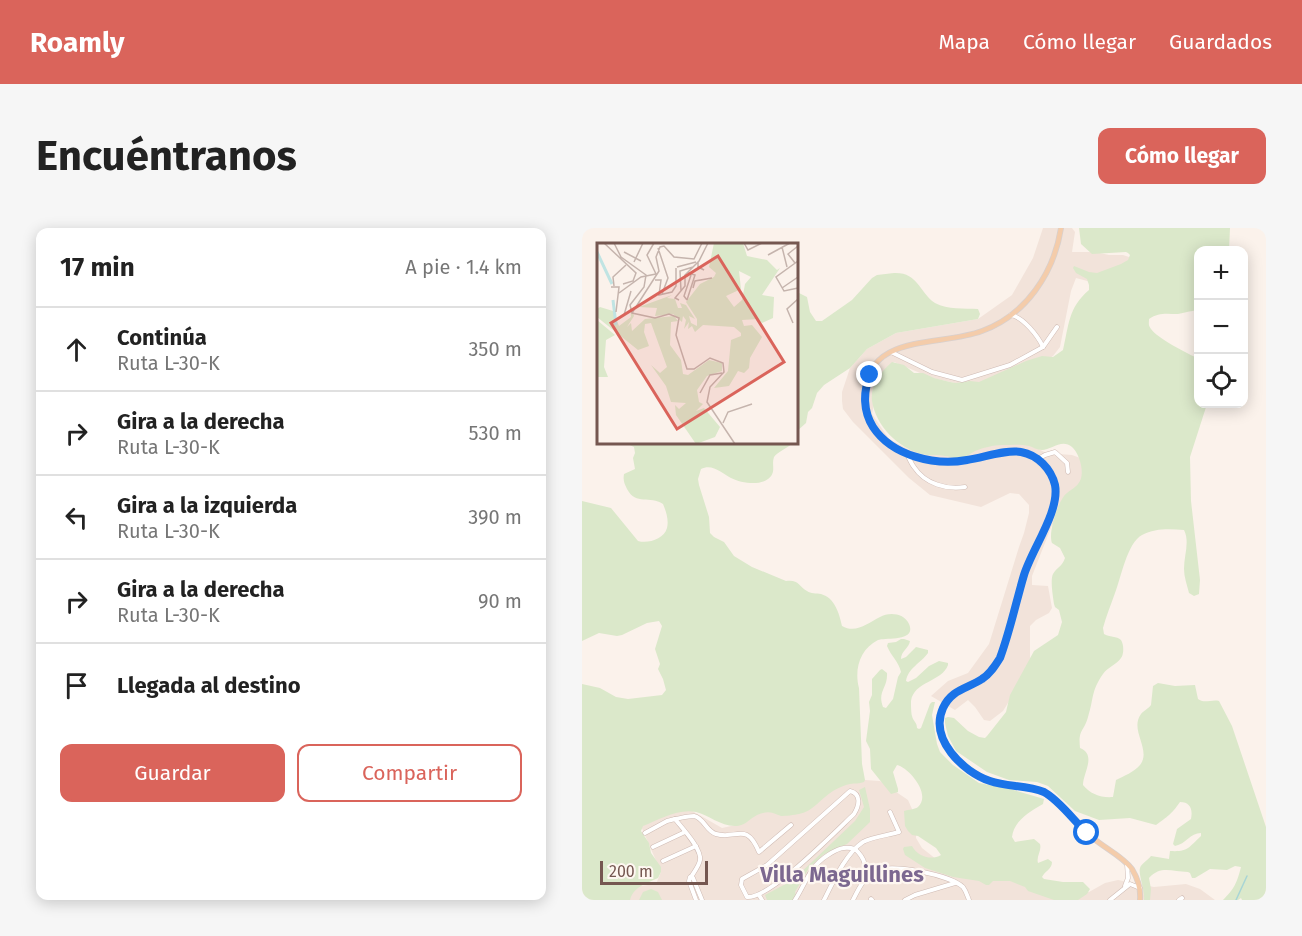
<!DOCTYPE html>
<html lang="es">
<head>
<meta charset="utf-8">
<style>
  body { margin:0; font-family:"Fira Sans",sans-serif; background:#f6f6f6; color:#222 }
  .controls { position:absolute; right:18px; top:18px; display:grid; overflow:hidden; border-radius:12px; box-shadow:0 3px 15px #0003 }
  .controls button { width:54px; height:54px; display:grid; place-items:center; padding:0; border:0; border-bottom:2px solid #e0e0e0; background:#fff; color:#222; font:30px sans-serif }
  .scale { position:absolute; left:18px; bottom:15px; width:108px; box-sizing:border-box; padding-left:6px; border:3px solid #755750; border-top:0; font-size:16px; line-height:21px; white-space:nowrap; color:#755750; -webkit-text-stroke:4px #fef7f1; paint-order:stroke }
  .stop { position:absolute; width:18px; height:18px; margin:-14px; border:4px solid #1a73e8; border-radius:50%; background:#fff }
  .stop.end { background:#1a73e8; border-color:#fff; box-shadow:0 2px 6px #0008 }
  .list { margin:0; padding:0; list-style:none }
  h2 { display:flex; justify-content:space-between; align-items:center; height:78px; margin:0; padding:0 24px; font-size:26px }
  h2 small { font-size:20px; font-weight:400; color:#767676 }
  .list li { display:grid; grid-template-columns:39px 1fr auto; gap:18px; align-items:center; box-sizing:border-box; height:84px; padding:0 24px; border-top:2px solid #e0e0e0 }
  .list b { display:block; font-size:22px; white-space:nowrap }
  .list p { margin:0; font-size:20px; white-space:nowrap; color:#767676 }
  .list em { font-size:20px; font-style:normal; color:#767676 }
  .actions { display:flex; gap:12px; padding:18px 24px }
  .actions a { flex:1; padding:14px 0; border:2px solid #da645b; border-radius:12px; text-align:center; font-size:21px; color:#da645b }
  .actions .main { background:#da645b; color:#fff }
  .icon { flex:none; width:33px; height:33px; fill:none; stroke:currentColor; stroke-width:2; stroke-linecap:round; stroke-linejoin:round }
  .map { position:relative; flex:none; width:684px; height:672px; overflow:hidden; border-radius:12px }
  header { display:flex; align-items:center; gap:36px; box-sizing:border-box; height:84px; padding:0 30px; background:#da645b; color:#fff }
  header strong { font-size:28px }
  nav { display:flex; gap:33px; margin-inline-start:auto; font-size:21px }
  .intro { display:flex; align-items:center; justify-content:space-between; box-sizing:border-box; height:144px; padding:0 36px }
  h1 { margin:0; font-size:42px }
  .button { padding:15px 27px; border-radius:12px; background:#da645b; color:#fff; font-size:21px; font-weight:700 }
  main { display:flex; gap:36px; padding:0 36px }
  aside { flex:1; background:#fff; border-radius:12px; box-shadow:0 3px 15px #0003 }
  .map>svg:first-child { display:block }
</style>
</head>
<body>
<header>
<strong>Roamly</strong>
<nav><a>Mapa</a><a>Cómo llegar</a><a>Guardados</a></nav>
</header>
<div class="intro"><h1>Encuéntranos</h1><a class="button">Cómo llegar</a></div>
<main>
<aside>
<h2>17 min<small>A pie · 1.4 km</small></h2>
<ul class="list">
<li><svg class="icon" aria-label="ahead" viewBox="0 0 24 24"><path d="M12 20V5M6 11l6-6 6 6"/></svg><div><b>Continúa</b><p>Ruta L-30-K</p></div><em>350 m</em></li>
<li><svg class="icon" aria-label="right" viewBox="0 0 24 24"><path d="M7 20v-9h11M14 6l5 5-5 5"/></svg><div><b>Gira a la derecha</b><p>Ruta L-30-K</p></div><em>530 m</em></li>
<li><svg class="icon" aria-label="left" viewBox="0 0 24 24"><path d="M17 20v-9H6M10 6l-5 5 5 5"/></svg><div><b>Gira a la izquierda</b><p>Ruta L-30-K</p></div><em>390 m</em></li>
<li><svg class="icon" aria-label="right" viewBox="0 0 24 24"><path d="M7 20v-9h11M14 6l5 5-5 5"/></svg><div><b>Gira a la derecha</b><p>Ruta L-30-K</p></div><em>90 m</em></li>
<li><svg class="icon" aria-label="arrive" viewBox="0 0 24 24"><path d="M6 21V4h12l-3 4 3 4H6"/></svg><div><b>Llegada al destino</b></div></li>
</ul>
<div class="actions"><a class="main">Guardar</a><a>Compartir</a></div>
</aside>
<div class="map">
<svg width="684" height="672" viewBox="0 0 684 672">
  <rect width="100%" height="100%" fill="#fbf2eb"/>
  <g fill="#f2e3da">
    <polygon points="461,0 490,0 493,4 490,24 513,24 527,27 541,27 547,29 549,38 509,54 494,50 489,63 478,119 471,128 447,142 396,160 350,150 312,134 304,142 293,171 290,186 307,211 326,221 427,213 453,219 464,225 490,227 501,231 506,247 476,292 470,297 450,348 450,357 466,358 470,380 467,385 454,392 448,398 448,431 439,454 421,483 408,493 402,492 393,479 386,472 373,482 349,468 366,453 386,445 407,416 437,319 442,305 447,285 447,277 437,266 428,265 399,279 348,267 327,250 271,194 261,181 260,173 260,164 268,140 285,121 314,105 396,91 430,67 451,30"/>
    <polygon points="270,546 283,552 298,553 326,572 334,590 334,610 340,620 359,635 411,653 429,653 507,664 523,655 536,652 572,659 604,656 618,661 633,672 31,672 43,660 74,656 79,644 55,589 105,580 140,600 163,595 169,587"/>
  </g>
  <g fill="#dbe8ca">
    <path d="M497 0H648L647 22H616V83C609 82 604 85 596 86 585 86 577 84 567 91 567 96 566 97 569 101 574 109 607 127 616 130V176H625L608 229 609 273 618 352 617 366 612 368 607 365C605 357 602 349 602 341 602 327 608 314 602 302 588 301 573 300 560 307 545 315 539 350 533 365 529 377 524 388 521 400L522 406C527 409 535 408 539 412 542 417 542 426 539 430 534 437 526 439 521 446 509 463 512 470 506 489 502 504 496 501 498 520 515 527 501 545 501 557 508 566 519 570 531 569L534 552C542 548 552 544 558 537 570 522 547 502 559 486 561 483 566 481 569 477L571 458 576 455 593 458 613 457 616 471C622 476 630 471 637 473L650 498 684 599V672H660L659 670 656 672H641C652 661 655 655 659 639L653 638 645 642 628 641 613 650H610L608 645 606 644C590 644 579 637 567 650L569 661 568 672H562C563 662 556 646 558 640 559 636 566 632 569 628L587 631 588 623C606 624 606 620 619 608V605C608 605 604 616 593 618L591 616 595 601 609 591C611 581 608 574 598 574 589 587 586 588 574 597L548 590 517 592 493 583 466 558 455 554 427 552 405 544 374 523 366 508 363 495V490L366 489 372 490 386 503 397 509 403 510 405 508 424 484 428 467 452 423 476 407 480 394 477 382 473 379 472 376C471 369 468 352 471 346 475 339 480 339 483 330L478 320 470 315C466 305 475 277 482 268 486 263 492 261 496 256 504 247 498 226 490 219 480 210 469 222 460 222 455 222 451 219 447 218 438 216 428 217 420 217 412 217 400 220 393 223 388 226 383 230 376 230 372 231 367 228 363 228 355 226 348 228 340 226 316 220 294 198 290 173 288 157 299 144 310 134L322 137 332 145H341L352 150 368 154 374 155 388 153 397 154 444 133 460 128 471 129 481 122C487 97 486 80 507 62V57L505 51 494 45 491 40 492 38 507 44 515 45 539 36 546 32 548 27 546 25 544 24 510 26 499 16Z"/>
    <path d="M312 45C336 44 337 64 353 75 366 82 382 80 396 81L398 86 396 91 314 105 285 121 268 140 242 157 235 165 230 180 226 184 224 195 215 203V64L225 69 228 84 234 93H240L270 72 290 50 295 47Z"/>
    <path d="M41 214 211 215C206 220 195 224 192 229 189 237 195 244 186 251 177 258 159 255 149 250 140 245 130 235 119 241L116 251 117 257 127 289 128 305 132 309 142 314 152 328 170 339 204 353C216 351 217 358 225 363 229 366 234 365 239 366 253 370 257 385 260 398 274 406 286 395 298 389 307 384 322 385 327 396 335 414 303 409 296 412 278 421 272 441 277 460L280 536 283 552 282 554C277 556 273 555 268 556 263 557 256 560 251 563 239 570 232 583 217 586 213 587 203 588 199 588 193 586 188 583 181 585 169 587 166 598 153 598 138 598 127 587 114 584 97 580 76 592 61 598L59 603 67 615 69 625 79 639V644L76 650C64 656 52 658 48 672H0V456L18 460 34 469 46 471 80 467 84 462 81 451 76 441 78 436 73 421 80 398 77 393 65 395 40 407 35 408 17 405 0 413V273L29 280 56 313C66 316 82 311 85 300 87 292 84 283 81 276 68 267 54 278 45 261 42 255 41 252 42 246L53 241 51 230 53 225 52 219Z"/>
    <path d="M319 411H322L328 413C327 420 319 423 319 431L324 429 334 419 346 422V425C339 435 326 440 324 453L326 454 334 450 347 438 357 433 366 435V437C360 454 332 453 329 473 329 476 329 485 330 488 331 493 335 494 335 500L337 501 339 500 348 476 350 474H353L350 487 355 516 358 524 371 537 397 555 428 561 462 571 461 576C447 584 432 593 430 609L433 614 452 611 458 616C460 623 454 628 456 635L466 631 470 634C470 641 463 643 460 649L462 651 481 654H501L508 661 505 666 496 672H472L446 663 443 659 428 653H411L407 657H404L397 653 371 649 343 640 323 627 321 621 322 619 330 618C335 628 349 633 359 627L354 620 336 608 330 607 326 603 323 598 322 583C327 581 332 582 336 579 350 566 326 539 315 537L311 544 316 561V564L309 566 289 541 288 521 284 513 288 483 287 474 290 467V451L298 442 300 441 305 445C306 460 295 463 301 479L304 480 311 471 316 449 319 444C317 434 309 428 305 418L306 415 314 414Z"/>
    <polygon points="283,559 288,581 288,594 265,616 253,621 241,627 227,640 213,664 214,667 211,672 185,672 183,667 211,652 273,593 282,579 277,562"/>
    <polygon points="69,661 76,664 80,672 57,672 61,664"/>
  </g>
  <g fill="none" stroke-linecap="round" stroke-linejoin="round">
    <polyline stroke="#a8d5d5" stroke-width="1.5" points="654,672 665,648"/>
    <g stroke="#cfbbb4" stroke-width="5">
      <g id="minor">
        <path d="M429 87C441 89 456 108 461 119"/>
        <polyline points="309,124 350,144 380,152 428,137 461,119 475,99"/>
        <path d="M325 226C327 230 329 235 332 239 343 256 365 262 383 259"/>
        <polyline points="456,231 463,227 473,224 485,235 486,244"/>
        <path d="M268 563C280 566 277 578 272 586 253 604 188 671 165 669L159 657 160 651 185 637Z"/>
        <path d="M93 591C99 590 106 588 112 588 122 590 124 603 134 606 155 612 164 593 177 624L209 597"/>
        <path d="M63 605 85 593 93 591C100 600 120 621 118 632 117 638 112 644 109 649"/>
        <polyline points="71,619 103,604"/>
        <path d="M273 621C283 630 286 640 281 652"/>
        <polyline points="81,633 114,618"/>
        <polyline points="543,658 546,650 545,636"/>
        <polyline points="177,667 180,672"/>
        <polyline points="289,671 290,672"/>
        <polyline points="114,672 107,653 108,649 111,650 120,672"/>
        <path d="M213 672C224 655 227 639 246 627 255 621 262 618 273 621"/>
        <path d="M242 672C251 654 264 625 281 614 290 609 307 607 317 604L308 584"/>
        <path d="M271 672C277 660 282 649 294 643 310 635 368 647 381 659 384 663 385 667 387 672"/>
        <polyline points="323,672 333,667 373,655"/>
        <polyline points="528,672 548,656 558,660"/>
        <polyline points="597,672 600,670"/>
      </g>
    </g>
    <g stroke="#d8d0ce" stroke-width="6">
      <path id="major" d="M479 0C472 45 444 87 400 103 358 119 284 104 283 168 282 214 335 237 374 234 393 232 415 223 433 223 446 223 458 231 466 241 472 250 475 262 473 272 471 290 459 307 452 323 439 351 433 382 424 411 420 421 418 432 411 441 393 463 357 458 358 497 358 508 364 517 371 526 387 547 407 554 432 558 443 559 454 560 464 566 479 574 497 598 511 610 524 621 540 628 550 641 556 651 559 660 558 672"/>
    </g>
    <use href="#minor" stroke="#fff" stroke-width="4"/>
    <use href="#major" stroke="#f4ccaa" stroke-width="4.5"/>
  </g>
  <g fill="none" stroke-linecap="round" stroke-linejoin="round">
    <path stroke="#1a73e8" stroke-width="8" d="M288 147C281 164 281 183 291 199 310 228 353 238 385 232 401 230 424 221 439 224 456 227 469 241 473 257 478 283 450 321 442 347 434 374 428 403 418 430 413 438 408 446 400 451 385 461 370 461 361 480 347 511 381 544 408 553 425 559 445 557 462 564 477 572 492 593 505 605"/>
  </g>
  <g text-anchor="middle" stroke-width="4.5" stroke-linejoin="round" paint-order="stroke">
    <g font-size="22" font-weight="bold" fill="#7c6890" stroke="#fef7f1">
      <text x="260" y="654">Villa Maguillines</text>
    </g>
  </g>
  <g transform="translate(15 15)">
    <rect width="201" height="201" fill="#fbf2eb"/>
    <path d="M117 0H146L150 13 170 17 180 27 183 25 165 52 177 54 176 75 165 80 161 76 145 77 147 83 155 82 165 94 153 115 152 125 147 130 141 128 132 143 117 145 131 128 134 97 144 93V90L137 84 106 82 98 89 95 83 91 86 92 79 87 86 89 77 86 73 85 79 76 71 58 73 60 65 42 64 75 52 70 55 78 56 81 65H85L83 60 89 62 98 76 92 73 94 80 100 83V76L89 59 103 41 117 34 119 30 112 24ZM142 28 154 34 148 41 145 57 137 64 129 53 144 46ZM33 61 37 73 30 84 34 80 35 88 48 76 77 73 81 78 74 79 73 102 84 117 86 131 91 132 112 117 125 120V128L110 133 100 147 102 159 106 161 99 168 107 165 123 184 118 194 99 201 79 172 78 162 82 166 89 160 74 159 69 143 54 122 63 130 70 124 54 80 48 81 47 89 52 103 41 107 0 74V66L3 64 16 68 22 83 34 74ZM0 77 18 92 9 97 7 124 11 134H0Z" fill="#dbe8ca" fill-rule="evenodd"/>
    <path fill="none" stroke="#c0e4e3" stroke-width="3" d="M0 9 15 41M16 57 19 82"/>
    <path fill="none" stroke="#c5b4ad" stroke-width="1.5" d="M7 0 39 30 36 38 26 41M17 0 24 14 49 32 47 44 33 62 35 70 58 75 72 71 82 75 79 92 90 126H97L113 115 126 120 127 129 113 144 110 159 138 201M57 0 50 12 59 31M147 0 151 7 165 0M185 4 190 24M61 5 71 35 65 51M27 9 44 18M171 12 193 0M201 18 179 34 187 48 201 45M37 19 46 0M101 19V24L107 27 101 23M198 20 191 11 201 3M80 24 99 19M58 37H64L62 52 75 49 79 43V25M17 43 16 34 29 22M14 44H22L19 69M96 45 98 38 115 35M185 45 201 34M84 48 83 28 96 24M22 50 44 34 59 31M82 57 78 55 88 43V32L102 18 111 0M90 57 98 32 91 30M90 57 87 53 94 32M35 70 62 28 59 14 63 4 67 3 77 14 97 16 105 0M27 72 34 48M196 80 190 66 201 56M103 150 113 132 125 130M126 180 131 169 155 161"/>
    <path fill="#da645b" fill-opacity="0.15" stroke="#da645b" stroke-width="3" d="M121 13 187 119 80 186 14 80Z"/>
    <rect width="201" height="201" fill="none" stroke="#755750" stroke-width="3"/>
  </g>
</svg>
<div class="controls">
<button>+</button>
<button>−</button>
<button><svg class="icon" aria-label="locate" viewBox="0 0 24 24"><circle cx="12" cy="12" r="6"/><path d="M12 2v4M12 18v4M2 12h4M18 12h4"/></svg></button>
</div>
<div class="scale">200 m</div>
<div class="stop" style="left:505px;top:605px"></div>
<div class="stop end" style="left:288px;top:147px"></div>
</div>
</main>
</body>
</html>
